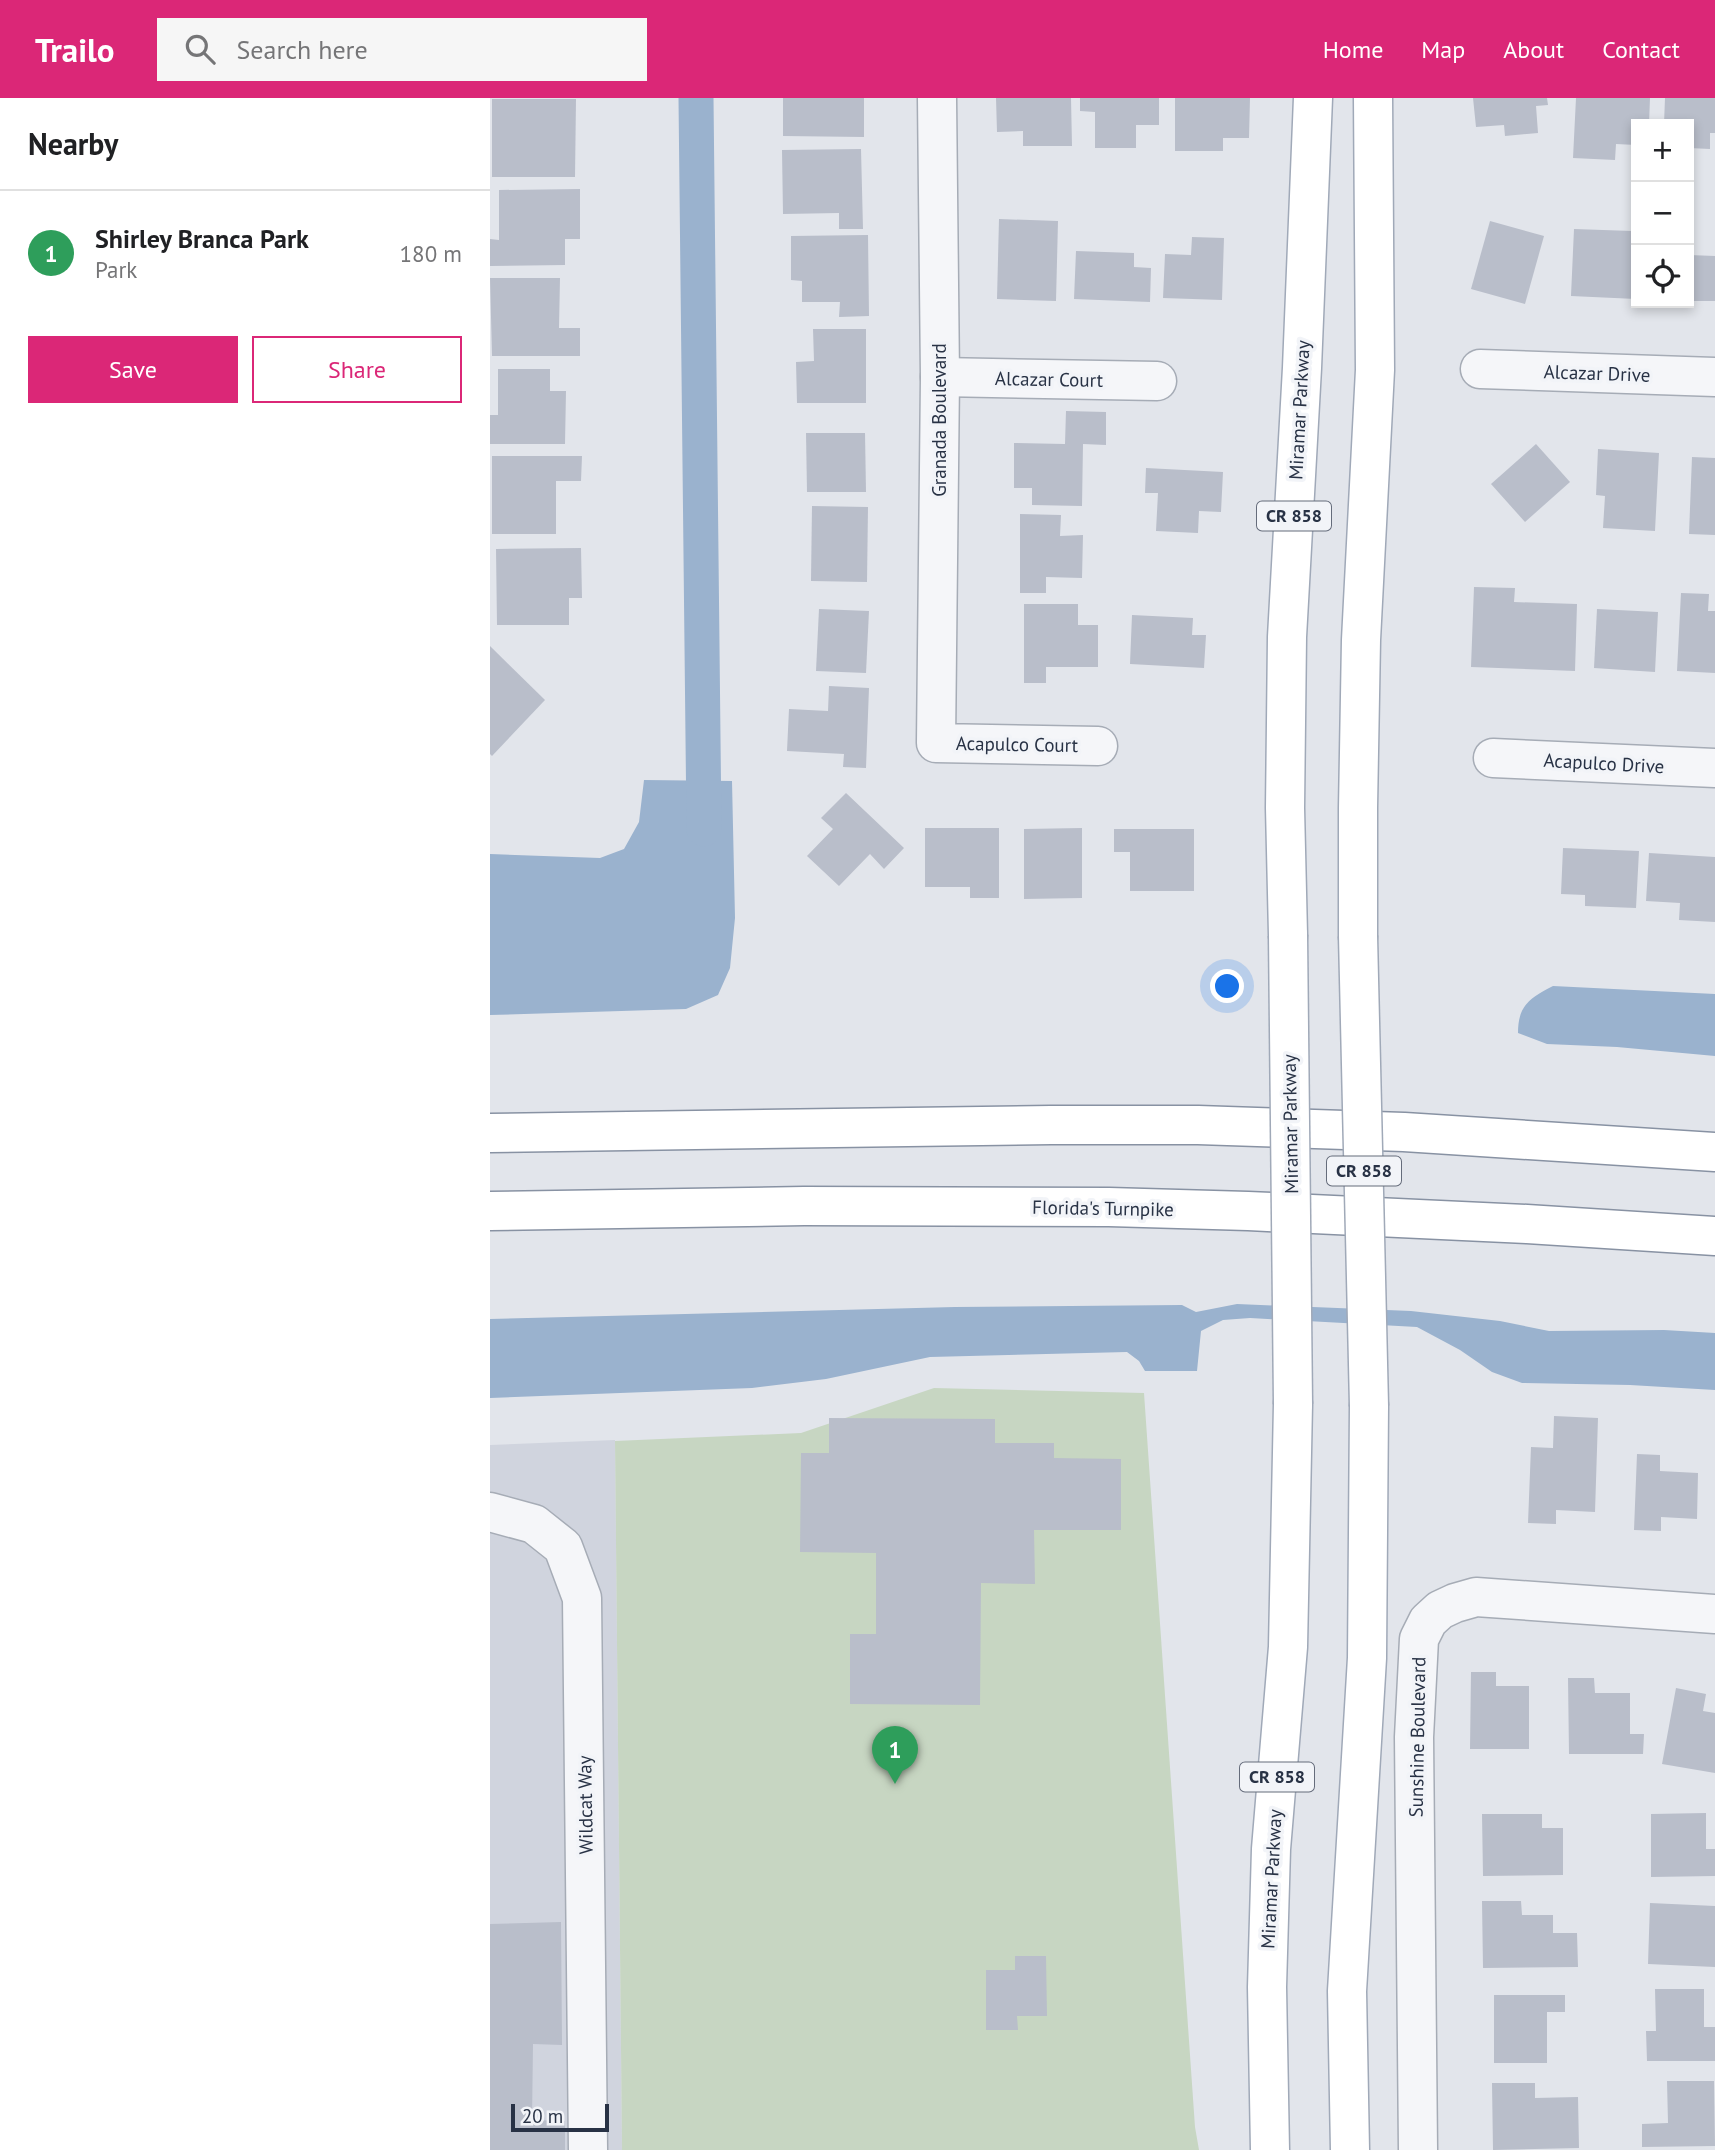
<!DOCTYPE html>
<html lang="en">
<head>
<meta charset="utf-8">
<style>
  body { margin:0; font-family:"PT Sans",sans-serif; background:#f6f6f6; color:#202124 }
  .controls { position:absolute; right:21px; top:21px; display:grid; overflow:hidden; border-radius:0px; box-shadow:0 4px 10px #0003 }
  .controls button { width:63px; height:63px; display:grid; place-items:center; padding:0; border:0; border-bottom:2px solid #e0e0e0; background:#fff; color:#202124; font:35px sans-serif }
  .scale { position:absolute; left:21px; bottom:18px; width:98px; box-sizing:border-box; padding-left:7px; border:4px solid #283245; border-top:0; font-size:19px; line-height:24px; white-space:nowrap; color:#283245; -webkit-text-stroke:5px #f2f4f8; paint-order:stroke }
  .you { position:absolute; left:738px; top:889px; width:24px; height:24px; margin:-18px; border:5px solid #fff; border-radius:50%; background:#1a73e8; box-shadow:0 0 0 10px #1a73e833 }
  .badge { display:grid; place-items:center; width:46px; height:46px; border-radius:50%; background:#db2777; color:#fff; font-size:23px; font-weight:700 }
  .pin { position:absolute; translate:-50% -58px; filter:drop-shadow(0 2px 4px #0008) }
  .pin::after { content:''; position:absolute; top:37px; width:24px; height:21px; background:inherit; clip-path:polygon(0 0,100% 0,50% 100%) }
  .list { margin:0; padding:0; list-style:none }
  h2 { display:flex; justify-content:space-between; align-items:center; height:91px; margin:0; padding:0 28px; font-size:30px }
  h2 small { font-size:23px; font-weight:400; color:#757577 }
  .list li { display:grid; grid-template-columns:46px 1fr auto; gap:21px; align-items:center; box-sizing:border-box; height:126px; padding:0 28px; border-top:2px solid #e0e0e0 }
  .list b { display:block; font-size:26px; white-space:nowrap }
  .list p { margin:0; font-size:23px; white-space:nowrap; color:#757577 }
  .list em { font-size:23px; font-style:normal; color:#757577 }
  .actions { display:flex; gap:14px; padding:21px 28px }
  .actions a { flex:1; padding:16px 0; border:2px solid #db2777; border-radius:0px; text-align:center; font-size:24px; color:#db2777 }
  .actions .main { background:#db2777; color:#fff }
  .icon { flex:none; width:38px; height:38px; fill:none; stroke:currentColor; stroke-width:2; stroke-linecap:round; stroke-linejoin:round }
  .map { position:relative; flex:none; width:1225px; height:2052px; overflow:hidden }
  header { display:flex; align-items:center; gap:42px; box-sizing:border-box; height:98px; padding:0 35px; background:#db2777; color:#fff }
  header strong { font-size:33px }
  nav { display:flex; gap:38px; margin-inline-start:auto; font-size:24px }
  .search { width:490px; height:63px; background:#f6f6f6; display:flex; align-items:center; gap:18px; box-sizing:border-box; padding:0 24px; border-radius:0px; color:#757577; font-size:26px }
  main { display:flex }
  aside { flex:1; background:#fff }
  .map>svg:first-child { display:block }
</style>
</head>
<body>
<header>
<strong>Trailo</strong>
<div class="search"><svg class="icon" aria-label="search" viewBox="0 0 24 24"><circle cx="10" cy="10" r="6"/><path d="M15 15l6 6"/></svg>Search here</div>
<nav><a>Home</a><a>Map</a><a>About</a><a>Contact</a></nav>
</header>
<main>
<aside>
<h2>Nearby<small></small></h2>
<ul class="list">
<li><span class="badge" style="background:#2e9e5b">1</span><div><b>Shirley Branca Park</b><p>Park</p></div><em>180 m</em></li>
</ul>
<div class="actions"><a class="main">Save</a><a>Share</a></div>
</aside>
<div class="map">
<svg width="1225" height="2052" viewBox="0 0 1225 2052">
  <rect width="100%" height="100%" fill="#e2e5eb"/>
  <polygon fill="#d0d4de" points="125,1342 132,2052 0,2052 0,1347"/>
  <polygon fill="#c7d6c2" points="444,1290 654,1295 705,2029 709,2052 132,2052 125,1343 311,1335"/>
  <g fill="#9ab2ce">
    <polygon points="154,682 242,683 245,820 240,870 228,897 196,911 0,917 0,756 110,760 134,751 149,724"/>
    <path d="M1063 888 1225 896V958L1127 949 1057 946 1028 935C1028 907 1040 900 1063 888Z"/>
    <polygon points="747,1206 921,1213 1010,1223 1059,1233 1174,1232 1225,1235 1225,1292 1140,1287 1032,1285 1002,1274 970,1252 927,1229 760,1220 733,1222 711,1233 707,1273 655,1273 649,1263 637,1254 440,1259 336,1281 262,1290 0,1300 0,1221 465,1209 692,1207 706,1214"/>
  </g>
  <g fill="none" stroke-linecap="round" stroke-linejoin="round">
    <polyline stroke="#9ab2ce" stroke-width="35" points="206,0 214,731"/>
  </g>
  <g fill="#b9beca">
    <polygon points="293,0 374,0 374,39 293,38"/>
    <polygon points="506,0 581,0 582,48 533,48 533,33 507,34"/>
    <polygon points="590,0 669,0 669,27 646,27 646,50 605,50 605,14 590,13"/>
    <polygon points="685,0 760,0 759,40 733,40 733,53 685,53"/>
    <polygon points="983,0 1057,0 1058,7 1046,8 1048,35 1015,38 1014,27 986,29"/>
    <polygon points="1086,0 1160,0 1159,26 1146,26 1146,47 1126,46 1125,62 1083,60"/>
    <polygon points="1175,0 1225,0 1225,35 1220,35 1220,51 1199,50 1199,26 1174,26"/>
    <polygon points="2,1 86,1 85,79 2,79"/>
    <polygon points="371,51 373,131 349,131 349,115 293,116 292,52"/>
    <polygon points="90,91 90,141 75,141 75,167 0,168 0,141 9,142 9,92"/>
    <polygon points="509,121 568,123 566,203 507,201"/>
    <polygon points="1000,123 1054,138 1035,206 981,191"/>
    <polygon points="1084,131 1142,133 1141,168 1146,168 1146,201 1081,198"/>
    <polygon points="378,137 379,218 349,219 350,204 312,204 312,183 301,182 301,138"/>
    <polygon points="702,139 734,140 732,202 673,200 675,156 701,157"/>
    <polygon points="586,153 644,155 644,169 661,170 660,204 584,201"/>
    <polygon points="1199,157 1225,158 1225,203 1199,203"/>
    <polygon points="0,180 70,180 69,230 90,230 90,258 2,258"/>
    <polygon points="323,231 376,231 376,305 307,305 306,264 324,263"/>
    <polygon points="8,271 60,271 60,293 76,293 75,346 0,346 0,317 8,317"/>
    <polygon points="576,313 616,314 616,347 593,346 592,408 542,407 542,390 524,390 524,345 575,346"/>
    <polygon points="316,335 375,335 376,394 317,394"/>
    <polygon points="1046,346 1080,384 1035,424 1001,386"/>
    <polygon points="1108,351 1169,355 1165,433 1113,430 1115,398 1106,397"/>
    <polygon points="2,358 92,358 91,383 66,383 66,436 2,436"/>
    <polygon points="1202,359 1225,360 1225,437 1199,436"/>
    <polygon points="656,370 733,374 731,414 709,413 708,435 666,433 668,395 655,395"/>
    <polygon points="322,408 378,409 377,484 321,483"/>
    <polygon points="530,416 571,417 570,438 593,437 592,480 556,479 556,495 530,495"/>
    <polygon points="91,450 92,500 79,500 79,527 7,527 6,451"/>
    <polygon points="984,489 1025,490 1024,504 1087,506 1085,573 981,569"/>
    <polygon points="1191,495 1219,496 1218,513 1225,513 1225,575 1187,573"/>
    <polygon points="534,506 588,506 588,527 608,527 608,569 556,569 556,585 534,585"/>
    <polygon points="329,511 379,513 376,575 326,573"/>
    <polygon points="1107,511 1168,514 1165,574 1104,570"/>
    <polygon points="642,517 703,520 702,537 716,537 714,570 640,566"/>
    <polygon points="0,548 55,602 2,658 0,656"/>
    <polygon points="339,588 379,590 376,670 353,669 354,656 297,653 299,611 338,613"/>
    <polygon points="356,695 414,750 394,771 380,756 349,788 317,758 343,731 331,720"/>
    <polygon points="435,730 509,730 509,800 480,800 480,789 435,789"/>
    <polygon points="592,730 592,800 534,801 534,731"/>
    <polygon points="624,731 704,731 704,793 640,793 640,754 624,754"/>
    <polygon points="1073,750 1149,753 1146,810 1095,808 1095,797 1071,796"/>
    <polygon points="1159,755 1225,759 1225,824 1189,822 1190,805 1156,803"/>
    <polygon points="1064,1318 1108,1320 1105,1414 1066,1412 1066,1426 1038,1425 1041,1349 1063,1350"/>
    <polygon points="339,1320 505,1321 505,1345 564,1345 564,1360 631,1361 631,1432 544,1432 545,1486 491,1485 490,1607 360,1606 360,1536 386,1536 386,1455 310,1454 311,1355 339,1355"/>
    <polygon points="1147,1356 1170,1357 1170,1373 1208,1375 1207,1421 1171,1419 1171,1433 1144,1432"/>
    <polygon points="981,1574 1006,1574 1006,1588 1039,1588 1039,1651 980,1651"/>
    <polygon points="1078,1580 1104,1580 1105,1595 1140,1595 1140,1636 1154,1636 1153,1656 1079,1656"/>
    <polygon points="1186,1590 1216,1596 1213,1613 1225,1615 1225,1675 1172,1666"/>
    <polygon points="1216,1715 1216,1751 1225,1751 1225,1778 1161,1779 1161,1716"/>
    <polygon points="992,1716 1052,1716 1052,1730 1073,1730 1073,1777 993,1778"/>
    <polygon points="992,1803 1031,1803 1032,1817 1063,1817 1063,1835 1087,1835 1088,1869 993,1870"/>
    <polygon points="1160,1805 1225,1808 1225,1869 1158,1866"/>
    <polygon points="71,1824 72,1947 43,1946 42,2022 75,2023 75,2052 0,2052 0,1826"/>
    <polygon points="525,1858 556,1858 557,1918 527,1918 528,1932 496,1932 496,1872 525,1872"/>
    <polygon points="1165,1891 1214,1891 1214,1929 1225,1929 1225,1963 1157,1963 1156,1933 1166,1933"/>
    <polygon points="1004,1897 1075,1897 1075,1914 1057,1914 1057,1965 1004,1965"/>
    <polygon points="1177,1983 1224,1983 1225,2048 1152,2049 1152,2026 1178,2025"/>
    <polygon points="1002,1985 1045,1985 1045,2000 1088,1999 1089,2050 1003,2052"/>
  </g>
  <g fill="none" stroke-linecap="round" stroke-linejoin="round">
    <g stroke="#a6acb6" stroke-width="41">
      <g id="street">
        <polyline points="447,0 450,279 446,645 608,648"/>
        <polyline points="990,271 1225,279"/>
        <polyline points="450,279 667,283"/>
        <polyline points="1003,660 1225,670"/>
        <polyline points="0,1414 44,1426 73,1449 92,1500 98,2052"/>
        <polyline points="928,2052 924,1639 929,1541 938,1523 950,1512 965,1505 986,1499 1225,1516"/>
      </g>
    </g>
    <g stroke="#a0a9b8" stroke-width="41">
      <g id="primary">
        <polyline points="798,837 795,710 797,539 812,270 823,0"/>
        <polyline points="868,838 868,710 871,542 885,272 883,0"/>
        <polyline points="780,2052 777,1889 781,1751 798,1549 803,1306"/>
        <polyline points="860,2052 857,1893 877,1560 879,1308"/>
      </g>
    </g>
    <g stroke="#8892a3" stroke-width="41">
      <g id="highway">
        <polyline points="0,1035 561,1027 708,1027 914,1034 1225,1054"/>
        <polyline points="0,1113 314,1108 619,1109 758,1113 1037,1126 1225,1138"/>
      </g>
    </g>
    <use href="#street" stroke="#f5f6f9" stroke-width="38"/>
    <use href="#primary" stroke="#fff" stroke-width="38"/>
    <use href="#highway" stroke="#fff" stroke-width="38"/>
    <g stroke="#a0a9b8" stroke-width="41" stroke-linecap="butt">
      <g id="primary-bridge">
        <polyline points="798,837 803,1306"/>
        <polyline points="868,838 879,1308"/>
      </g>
    </g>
    <use href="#primary-bridge" stroke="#fff" stroke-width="38"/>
  </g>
  <g text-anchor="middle" stroke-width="7" stroke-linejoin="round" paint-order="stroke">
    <g fill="#f2f4f8" stroke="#656c7b" stroke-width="2">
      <rect x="767" y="403.5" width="74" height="29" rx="5"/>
      <rect x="837" y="1058.5" width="74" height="29" rx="5"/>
      <rect x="750" y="1664.5" width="74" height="29" rx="5"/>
    </g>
    <g font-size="18" font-weight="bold" fill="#283245">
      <text x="804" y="424">CR 858</text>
      <text x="874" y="1079">CR 858</text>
      <text x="787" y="1685">CR 858</text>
    </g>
    <g font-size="19" fill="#283245" stroke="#f2f4f8">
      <text transform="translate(1107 275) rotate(2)" y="7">Alcazar Drive</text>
      <text transform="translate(559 281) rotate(1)" y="7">Alcazar Court</text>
      <text transform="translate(809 312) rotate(-87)" y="7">Miramar Parkway</text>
      <text transform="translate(449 322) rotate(-90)" y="7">Granada Boulevard</text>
      <text transform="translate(527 646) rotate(1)" y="7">Acapulco Court</text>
      <text transform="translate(1114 665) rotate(3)" y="7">Acapulco Drive</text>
      <text transform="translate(800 1026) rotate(-91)" y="7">Miramar Parkway</text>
      <text transform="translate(613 1110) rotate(1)" y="7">Florida's Turnpike</text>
      <text transform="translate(927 1639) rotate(-89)" y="7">Sunshine Boulevard</text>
      <text transform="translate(95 1707) rotate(-91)" y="7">Wildcat Way</text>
      <text transform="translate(781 1781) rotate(-87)" y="7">Miramar Parkway</text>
    </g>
  </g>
</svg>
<div class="controls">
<button>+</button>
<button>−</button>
<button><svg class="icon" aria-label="locate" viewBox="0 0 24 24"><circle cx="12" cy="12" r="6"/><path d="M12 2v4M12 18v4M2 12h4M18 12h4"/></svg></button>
</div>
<div class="scale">20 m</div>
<div class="you"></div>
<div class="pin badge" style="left:405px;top:1686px;background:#2e9e5b">1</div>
</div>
</main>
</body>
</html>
